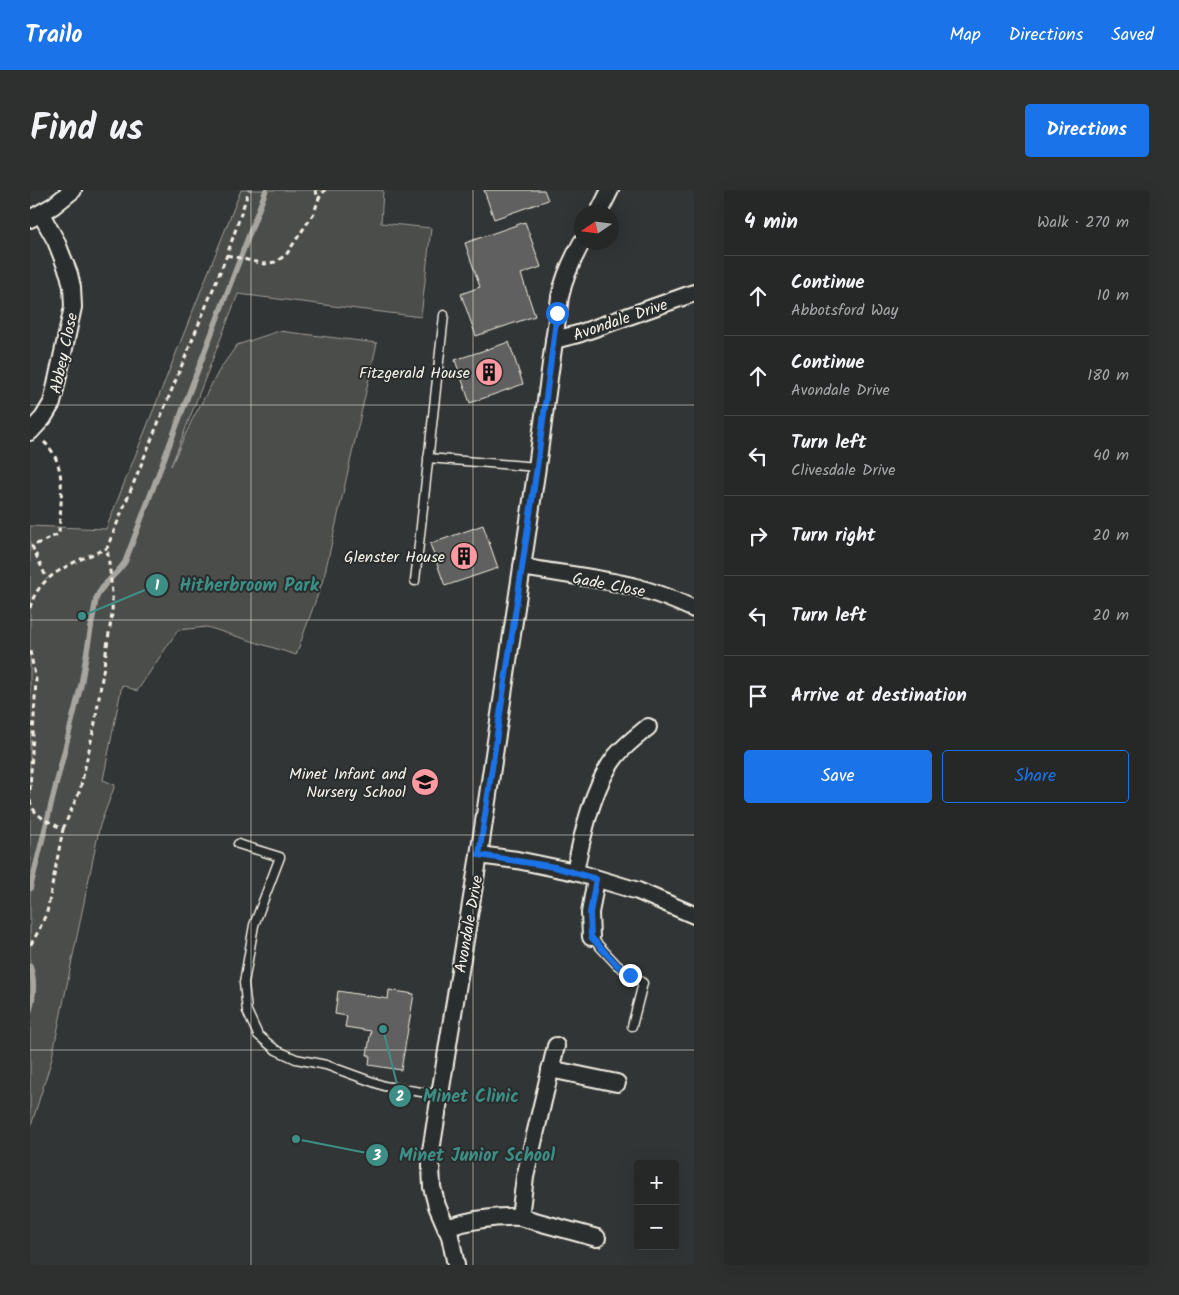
<!DOCTYPE html>
<html lang="en">
<head>
<meta charset="utf-8">
<style>
  body { margin:0; font-family:Kalam,sans-serif; background:#2e3030; color:#f1f3f6 }
  .controls { position:absolute; right:15px; bottom:15px; display:grid; overflow:hidden; border-radius:5px; box-shadow:0 5px 20px #0002 }
  .controls button { width:45px; height:45px; display:grid; place-items:center; padding:0; border:0; border-bottom:1px solid #424445; background:#262828; color:#f1f3f6; font:25px sans-serif }
  .compass { position:absolute; left:544px; top:15px; width:45px; height:45px; border-radius:50%; background:#262828; box-shadow:0 5px 20px #0002; rotate:257deg }
  .stop { position:absolute; width:15px; height:15px; margin:-11px; border:4px solid #1a73e8; border-radius:50%; background:#fff }
  .stop.end { background:#1a73e8; border-color:#fff; box-shadow:0 1px 5px #0008 }
  .list { margin:0; padding:0; list-style:none }
  h2 { display:flex; justify-content:space-between; align-items:center; height:65px; margin:0; padding:0 20px; font-size:21px }
  h2 small { font-size:16px; font-weight:400; color:#a4a6a8 }
  .list li { display:grid; grid-template-columns:32px 1fr auto; gap:15px; align-items:center; box-sizing:border-box; height:80px; padding:0 20px; border-top:1px solid #424445 }
  .list b { display:block; font-size:19px; white-space:nowrap }
  .list p { margin:0; font-size:16px; white-space:nowrap; color:#a4a6a8 }
  .list em { font-size:16px; font-style:normal; color:#a4a6a8 }
  .actions { display:flex; gap:10px; padding:15px 20px }
  .actions a { flex:1; padding:11px 0; border:1px solid #1a73e8; border-radius:5px; text-align:center; font-size:18px; color:#1a73e8 }
  .actions .main { background:#1a73e8; color:#fff }
  .icon { flex:none; width:28px; height:28px; fill:none; stroke:currentColor; stroke-width:2; stroke-linecap:round; stroke-linejoin:round }
  .map { position:relative; flex:none; width:664px; height:1075px; overflow:hidden; border-radius:5px }
  header { display:flex; align-items:center; gap:30px; box-sizing:border-box; height:70px; padding:0 25px; background:#1a73e8; color:#fff }
  header strong { font-size:24px }
  nav { display:flex; gap:28px; margin-inline-start:auto; font-size:18px }
  .intro { display:flex; align-items:center; justify-content:space-between; box-sizing:border-box; height:120px; padding:0 30px }
  h1 { margin:0; font-size:35px }
  .button { padding:12px 22px; border-radius:5px; background:#1a73e8; color:#fff; font-size:18px; font-weight:700 }
  main { display:flex; gap:30px; padding:0 30px }
  aside { flex:1; background:#262828; border-radius:5px; box-shadow:0 5px 20px #0002 }
  .map>svg:first-child { display:block }
</style>
</head>
<body>
<header>
<strong>Trailo</strong>
<nav><a>Map</a><a>Directions</a><a>Saved</a></nav>
</header>
<div class="intro"><h1>Find us</h1><a class="button">Directions</a></div>
<main>
<div class="map">
<svg width="664" height="1075" viewBox="0 0 664 1075">
  <rect width="100%" height="100%" fill="#323535"/>
  <filter id="ink" filterUnits="userSpaceOnUse"><feTurbulence type="fractalNoise" baseFrequency=".02" numOctaves="2"/><feDisplacementMap in="SourceGraphic" scale="10" xChannelSelector="R" yChannelSelector="G"/><feConvolveMatrix kernelMatrix="1 2 1 2 8 2 1 2 1" color-interpolation-filters="sRGB"/></filter>
  <g filter="url(#ink)">
    <polygon fill="#4b4d4c" stroke="#a09f9a" points="211,0 353,0 351,33 401,38 391,127 208,104 141,276 162,230 190,179 207,155 249,141 347,153 294,387 266,465 177,437 148,440 107,501 92,495 73,590 85,595 70,635 21,872 0,939 0,336 76,339"/>
    <g fill="none" stroke-linecap="round" stroke-linejoin="round">
      <g stroke="#a6a5a0" stroke-width="5.5">
        <path d="M0 699 51 495 66 409C72 393 86 386 95 372L236 0"/>
        <path d="M0 776C5 791 4 804 0 820"/>
      </g>
    </g>
    <g fill="#5f605f" stroke="#f4f1e8">
      <polygon points="454,0 514,0 518,10 464,29"/>
      <polygon points="495,32 511,77 491,84 505,126 446,146 431,104 450,97 435,53"/>
      <polygon points="479,152 493,194 440,213 425,170"/>
      <polygon points="453,335 468,378 415,396 400,354"/>
      <polygon points="359,800 384,804 371,880 339,875 340,865 337,865 341,841 315,837 317,826 305,824 308,801 358,809"/>
    </g>
    <g fill="none" stroke-linecap="round" stroke-linejoin="round">
      <g stroke="#f4f1e8" stroke-width="11">
        <g id="service">
          <polyline points="398,268 507,277"/>
          <polyline points="385,391 414,125"/>
          <polyline points="208,654 250,667 224,735 214,793 217,821 228,845 246,860 266,869 296,875 354,896 410,905"/>
          <polyline points="561,747 587,775 613,793 602,836"/>
        </g>
      </g>
      <g stroke="#f4f1e8" stroke-width="20">
        <g id="minor">
          <polyline points="569,22 580,0"/>
          <polyline points="0,29 23,16 43,0"/>
          <polyline points="524,150 548,144 664,103"/>
          <polyline points="0,242 13,228 22,213 43,117 42,97 39,84 26,51 11,24"/>
          <path d="M492 377C530 384 569 388 606 397 626 403 645 410 664 419"/>
          <polyline points="449,665 487,670 545,682 608,701 664,725"/>
          <path d="M545 682C552 646 563 595 586 566 595 555 607 546 618 537"/>
          <polyline points="561,747 560,723 566,689"/>
          <polyline points="520,879 587,893"/>
          <polyline points="490,1027 567,1048"/>
          <path d="M416 1038C440 1030 464 1026 490 1027L495 987 526 856"/>
          <path d="M426 1075 420 1046 407 1016 402 997 401 977V961L419 848 449 665 507 277 530 107C534 87 542 70 552 52"/>
        </g>
      </g>
      <g stroke="#f4f1e8" stroke-width="3" stroke-dasharray="5 4" stroke-linecap="butt">
        <polyline points="285,0 289,8"/>
        <polyline points="197,65 234,74 245,72 256,65 284,23 289,8 295,0"/>
        <path d="M14 252C39 274 30 314 29 344L2 356 17 389"/>
        <path d="M0 418C8 383 48 371 77 358L197 65 219 0"/>
        <polyline points="0,461 6,490 0,600"/>
        <path d="M0 610C2 626 20 632 33 639L17 722 9 740 0 756"/>
        <path d="M33 639 50 600 65 533 82 424C83 401 80 380 77 358"/>
      </g>
      <use href="#service" stroke="#2a2d2e" stroke-width="8"/>
      <use href="#minor" stroke="#2a2d2e" stroke-width="16"/>
    </g>
  </g>
  <g fill="none" stroke-linecap="round" stroke-linejoin="round" filter="url(#ink)">
    <polyline stroke="#1a73e8" stroke-width="6" points="527,123 507,277 449,665 525,677 566,689 560,723 561,747 587,775 600,785"/>
  </g>
  <path fill="none" stroke="#f4f1e8" stroke-width="1" stroke-opacity="0.55" d="M221 0V1075M443 0V1075M0 215H664M0 430H664M0 645H664M0 860H664"/>
  <defs>
    <g id="building-disc" transform="scale(1.4375)"><circle r="9.5" fill="#ff9aa2" stroke="#2a2d2e"/><path d="M-4-6H4V6H1V3H-1V6H-4ZM-2.5-4.3h1.7v1.8h-1.7ZM.8-4.3h1.7v1.8H.8ZM-2.5-1h1.7V.8h-1.7ZM.8-1h1.7V.8H.8Z" fill="#111"/></g>
    <g id="school-disc" transform="scale(1.4375)"><circle r="9.5" fill="#ff9aa2" stroke="#2a2d2e"/><path d="M0-5L7-2L0 1L-7-2ZM-4 1L0 2.5L4 1V4Q0 6-4 4Z" fill="#111"/></g>
  </defs>
  <g fill-rule="evenodd">
    <use href="#building-disc" x="459" y="182"/>
    <use href="#building-disc" x="434" y="366"/>
    <use href="#school-disc" x="395" y="592"/>
  </g>
  <g text-anchor="middle" stroke-width="4" stroke-linejoin="round" paint-order="stroke">
    <g font-size="16" fill="#f4f1e8" stroke="#2a2d2e">
      <text transform="translate(590 129) rotate(-19)" y="6">Avondale Drive</text>
      <text transform="translate(33 163) rotate(-78)" y="6">Abbey Close</text>
      <text transform="translate(579 394) rotate(11)" y="6">Gade Close</text>
      <text transform="translate(438 734) rotate(-80)" y="6">Avondale Drive</text>
    </g>
    <g font-size="16" fill="#f4f1e8" stroke="#2a2d2e" text-anchor="end">
      <text x="440" y="188">Fitzgerald House</text>
      <text x="415" y="372">Glenster House</text>
      <text x="376" y="589">Minet Infant and<tspan x="376" dy="18">Nursery School</tspan></text>
    </g>
  </g>
  <path fill="none" stroke="#3d8f86" stroke-width="2" d="M52 426L127 395M353 839L370 906M266 949L347 965"/>
  <g fill="#3d8f86" stroke="#2a2d2e" stroke-width="2">
    <circle cx="52" cy="426" r="5"/>
    <circle cx="353" cy="839" r="5"/>
    <circle cx="266" cy="949" r="5"/>
    <circle cx="127" cy="395" r="12"/>
    <circle cx="370" cy="906" r="12"/>
    <circle cx="347" cy="965" r="12"/>
  </g>
  <g font-size="15" text-anchor="middle" font-weight="bold" fill="#fff">
    <text x="127" y="400">1</text>
    <text x="370" y="911">2</text>
    <text x="347" y="970">3</text>
  </g>
  <g font-size="18" text-anchor="middle" font-weight="bold" fill="#3d8f86" stroke="#2a2d2e" stroke-width="4" stroke-linejoin="round" paint-order="stroke">
    <text x="219" y="401">Hitherbroom Park</text>
    <text x="441" y="912">Minet Clinic</text>
    <text x="447" y="971">Minet Junior School</text>
  </g>
</svg>
<div class="controls">
<button>+</button>
<button>−</button>
</div>
<svg class="compass" viewBox="-18 -18 36 36"><path d="M0-13l5 13h-10z" fill="#e53935"/><path d="M0 13l5-13h-10z" fill="#a4a6a8"/></svg>
<div class="stop" style="left:527px;top:123px"></div>
<div class="stop end" style="left:600px;top:785px"></div>
</div>
<aside>
<h2>4 min<small>Walk · 270 m</small></h2>
<ul class="list">
<li><svg class="icon" aria-label="ahead" viewBox="0 0 24 24"><path d="M12 20V5M6 11l6-6 6 6"/></svg><div><b>Continue</b><p>Abbotsford Way</p></div><em>10 m</em></li>
<li><svg class="icon" aria-label="ahead" viewBox="0 0 24 24"><path d="M12 20V5M6 11l6-6 6 6"/></svg><div><b>Continue</b><p>Avondale Drive</p></div><em>180 m</em></li>
<li><svg class="icon" aria-label="left" viewBox="0 0 24 24"><path d="M17 20v-9H6M10 6l-5 5 5 5"/></svg><div><b>Turn left</b><p>Clivesdale Drive</p></div><em>40 m</em></li>
<li><svg class="icon" aria-label="right" viewBox="0 0 24 24"><path d="M7 20v-9h11M14 6l5 5-5 5"/></svg><div><b>Turn right</b></div><em>20 m</em></li>
<li><svg class="icon" aria-label="left" viewBox="0 0 24 24"><path d="M17 20v-9H6M10 6l-5 5 5 5"/></svg><div><b>Turn left</b></div><em>20 m</em></li>
<li><svg class="icon" aria-label="arrive" viewBox="0 0 24 24"><path d="M6 21V4h12l-3 4 3 4H6"/></svg><div><b>Arrive at destination</b></div></li>
</ul>
<div class="actions"><a class="main">Save</a><a>Share</a></div>
</aside>
</main>
</body>
</html>
